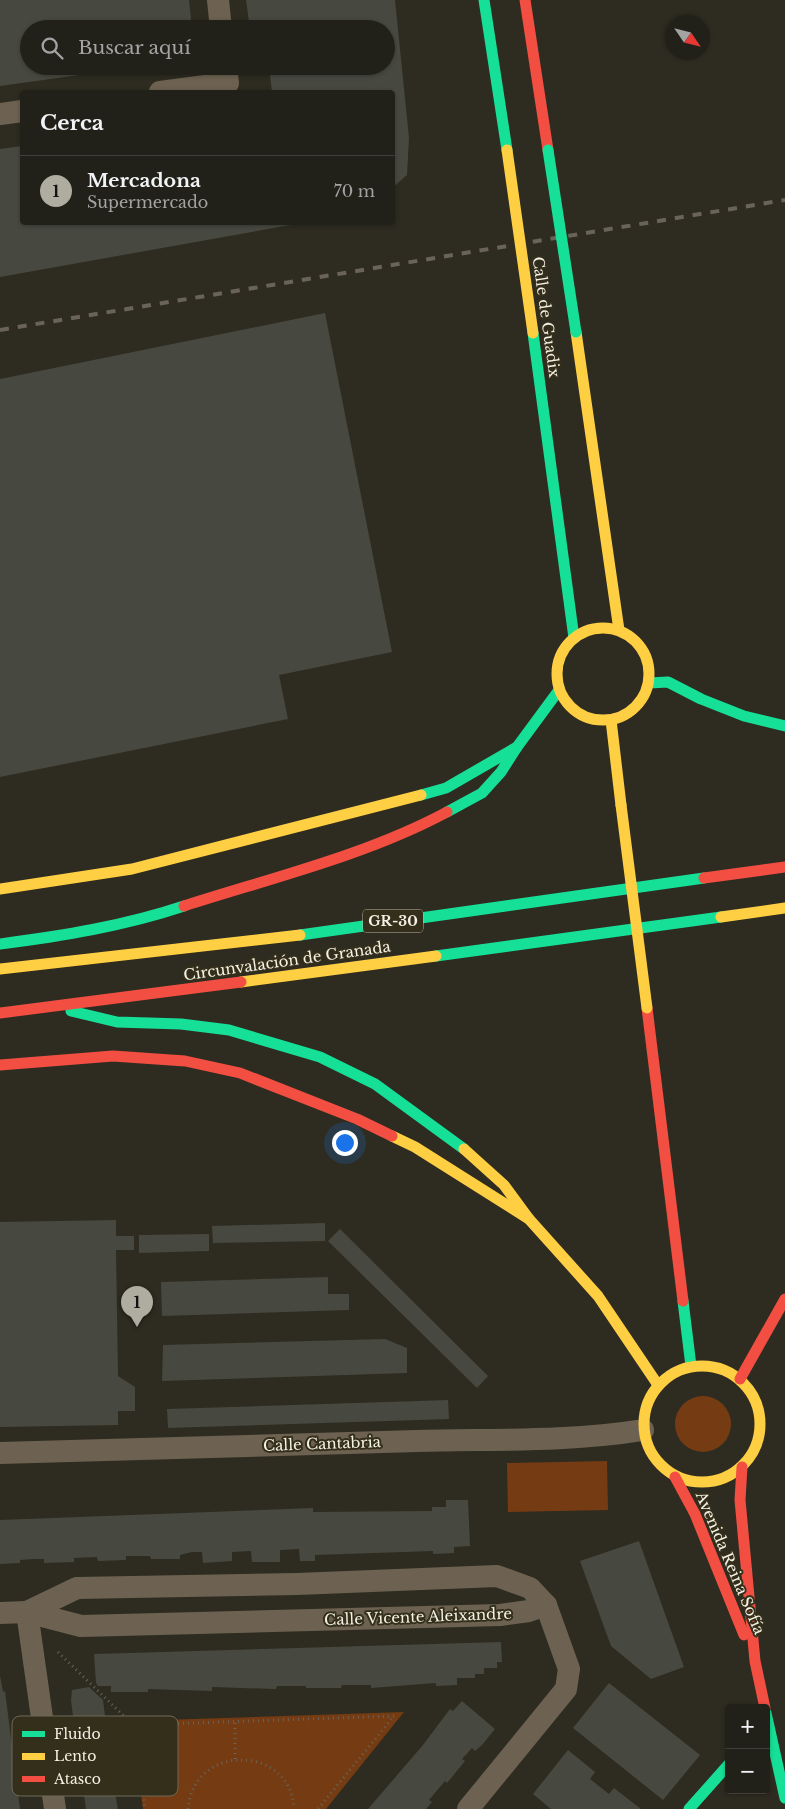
<!DOCTYPE html>
<html lang="es">
<head>
<meta charset="utf-8">
<style>
  body { margin:0; font-family:"Libre Baskerville",serif; background:#2e2e26; color:#f1f3f6 }
  .controls { position:absolute; right:15px; bottom:15px; display:grid; overflow:hidden; border-radius:5px; box-shadow:0 1px 4px #0004 }
  .controls button { width:45px; height:45px; display:grid; place-items:center; padding:0; border:0; border-bottom:1px solid #3f3e38; background:#222119; color:#f1f3f6; font:25px sans-serif }
  .compass { position:absolute; left:665px; top:15px; width:45px; height:45px; border-radius:50%; background:#222119; box-shadow:0 1px 4px #0004; rotate:125deg }
  .you { position:absolute; left:344px; top:1142px; width:18px; height:18px; margin:-12px; border:4px solid #fff; border-radius:50%; background:#1a73e8; box-shadow:0 0 0 8px #1a73e833 }
  .badge { display:grid; place-items:center; width:32px; height:32px; border-radius:50%; background:#afaca0; color:#111; font-size:16px; font-weight:700 }
  .pin { position:absolute; translate:-50% -41px; filter:drop-shadow(0 1px 2px #0008) }
  .pin::after { content:''; position:absolute; top:26px; width:18px; height:15px; background:inherit; clip-path:polygon(0 0,100% 0,50% 100%) }
  .list { margin:0; padding:0; list-style:none }
  h2 { display:flex; justify-content:space-between; align-items:center; height:65px; margin:0; padding:0 20px; font-size:21px }
  h2 small { font-size:16px; font-weight:400; color:#a2a3a2 }
  .list li { display:grid; grid-template-columns:32px 1fr auto; gap:15px; align-items:center; box-sizing:border-box; height:70px; padding:0 20px; border-top:1px solid #3f3e38 }
  .list b { display:block; font-size:19px; white-space:nowrap }
  .list p { margin:0; font-size:16px; white-space:nowrap; color:#a2a3a2 }
  .list em { font-size:16px; font-style:normal; color:#a2a3a2 }
  .icon { flex:none; width:28px; height:28px; fill:none; stroke:currentColor; stroke-width:2; stroke-linecap:round; stroke-linejoin:round }
  .map { position:relative; flex:none; width:785px; height:1809px; overflow:hidden }
  .search { position:absolute; background:#222119; box-shadow:0 1px 4px #0004; left:20px; top:20px; width:375px; height:55px; display:flex; align-items:center; gap:12px; box-sizing:border-box; padding:0 18px; border-radius:28px; color:#a2a3a2; font-size:19px }
  .panel { position:absolute; background:#222119; box-shadow:0 1px 4px #0004; left:20px; top:90px; width:375px; height:135px; border-radius:5px }
  .map>svg:first-child { display:block }
</style>
</head>
<body>
<div class="map">
<svg width="785" height="1809" viewBox="0 0 785 1809">
  <rect width="100%" height="100%" fill="#2e2c21"/>
  <g fill="#753b12">
    <circle cx="703" cy="1424" r="28"/>
    <polygon points="607,1461 608,1510 508,1512 507,1463"/>
    <polygon points="404,1712 326,1809 143,1809 131,1721"/>
  </g>
  <g fill="#47483f">
    <polygon points="0,0 189,0 192,29 29,29 29,66 137,67 0,86"/>
    <polygon points="246,0 395,0 409,138 407,175 392,188 392,92 272,92 269,66 386,66 386,29 250,29"/>
    <polygon points="22,146 22,222 302,223 0,277 0,149"/>
    <polygon points="325,313 392,652 279,675 288,719 0,777 0,379"/>
    <polygon points="116,1220 116,1236 134,1236 134,1250 116,1250 118,1376 135,1387 135,1411 118,1411 118,1425 0,1427 0,1222"/>
    <polygon points="325,1223 325,1241 213,1243 212,1226"/>
    <polygon points="340,1229 488,1376 477,1388 328,1241"/>
    <polygon points="209,1234 209,1251 139,1253 139,1235"/>
    <polygon points="328,1277 328,1294 349,1294 349,1310 162,1316 161,1282"/>
    <polygon points="385,1339 407,1348 407,1373 162,1381 163,1345"/>
    <polygon points="448,1400 449,1419 168,1428 167,1409"/>
    <polygon points="446,1500 468,1500 470,1546 454,1547 454,1553 433,1554 433,1551 315,1555 315,1561 300,1561 299,1549 280,1550 280,1562 252,1562 251,1551 232,1552 232,1561 203,1563 202,1552 192,1552 180,1555 180,1559 151,1559 150,1556 126,1556 126,1560 98,1561 97,1557 74,1558 74,1562 44,1563 44,1559 33,1559 20,1560 20,1563 0,1564 0,1520 313,1508 313,1512 432,1511 432,1507 446,1507"/>
    <polygon points="639,1541 684,1667 651,1679 611,1646 580,1561"/>
    <polygon points="501,1642 502,1662 497,1662 497,1668 484,1668 484,1674 475,1674 475,1678 457,1678 457,1685 436,1686 436,1683 371,1688 371,1685 342,1685 341,1688 306,1688 306,1686 277,1686 276,1689 212,1687 212,1691 148,1689 148,1692 111,1692 111,1686 98,1686 96,1683 94,1654"/>
    <polygon points="0,1676 3,1692 5,1691 20,1809 0,1809"/>
    <polygon points="609,1683 700,1755 663,1800 573,1728"/>
    <polygon points="89,1687 103,1700 109,1749 107,1749 118,1809 86,1809 81,1774 84,1773 81,1753 78,1754 71,1701 72,1690"/>
    <polygon points="462,1701 495,1729 482,1745 475,1751 472,1748 462,1759 465,1761 447,1783 445,1781 429,1800 432,1802 426,1809 368,1809 423,1745 450,1709 453,1711"/>
    <polygon points="568,1750 595,1772 590,1779 609,1794 614,1788 641,1809 551,1809 533,1794"/>
  </g>
  <g fill="none" stroke-linecap="round" stroke-linejoin="round">
    <g stroke="#6b6357" stroke-width="3" stroke-dasharray="1 4" stroke-linecap="butt">
      <polyline points="58,1652 133,1725 145,1809"/>
      <polyline points="133,1725 394,1716 318,1809"/>
      <polyline points="235,1759 235,1721"/>
      <path d="M188 1809C193 1743 291 1744 294 1809"/>
    </g>
    <g stroke="#6d6251" stroke-width="22">
      <polyline points="218,0 221,29"/>
      <polyline points="160,92 228,83 226,66"/>
      <polyline points="0,114 22,111"/>
      <path d="M0 1453C139 1450 278 1446 417 1441 492 1439 569 1442 643 1430"/>
      <polyline points="27,1612 77,1588 297,1584 497,1576 530,1588 546,1605 569,1669 566,1689 468,1809"/>
      <polyline points="27,1612 55,1809"/>
      <polyline points="0,1613 27,1612 81,1626 500,1615 529,1611 546,1605"/>
    </g>
    <g stroke="#16e098" stroke-width="11">
      <polyline points="484,0 507,150"/>
      <polyline points="533,333 574,638"/>
      <polyline points="649,683 668,682 701,699 744,716 785,726"/>
      <polyline points="421,795 446,788 517,747 559,690"/>
      <polyline points="447,812 482,793 501,772 517,747"/>
      <polyline points="300,935 704,878"/>
      <path d="M0 944C62 936 124 926 184 906"/>
      <polyline points="436,956 721,917"/>
      <polyline points="71,1011 117,1022 181,1024 229,1030 320,1057 375,1084 464,1149"/>
      <polyline points="683,1301 691,1366"/>
      <polyline points="766,1713 785,1798"/>
      <polyline points="689,1809 729,1764"/>
    </g>
    <g stroke="#ffcf43" stroke-width="11">
      <polyline points="576,332 619,630"/>
      <circle cx="603" cy="674" r="46"/>
      <polyline points="611,720 621,805"/>
      <polyline points="0,889 132,869 421,795"/>
      <polyline points="721,917 785,908"/>
      <polyline points="0,969 300,935"/>
      <polyline points="241,982 436,956"/>
      <polyline points="392,1136 415,1147 529,1219 598,1296 658,1385"/>
      <polyline points="464,1149 504,1185 529,1219"/>
      <circle cx="702" cy="1424" r="58"/>
    </g>
    <g stroke="#f24e42" stroke-width="11">
      <polyline points="525,0 548,150"/>
      <polyline points="704,878 785,867"/>
      <path d="M184 906C271 878 367 855 447 812"/>
      <polyline points="647,1008 683,1301"/>
      <polyline points="0,1013 241,982"/>
      <polyline points="0,1065 113,1056 185,1061 240,1073 357,1119 392,1136"/>
      <polyline points="740,1379 785,1299"/>
      <polyline points="742,1467 740,1500 755,1661 765,1708"/>
      <polyline points="675,1477 695,1514 744,1635"/>
    </g>
    <polyline stroke="#6a6458" stroke-width="4" stroke-dasharray="9 9" stroke-linecap="butt" points="0,330 785,200"/>
    <polyline stroke="#16e098" stroke-width="11" points="548,150 576,332"/>
    <g stroke="#ffcf43" stroke-width="11">
      <polyline points="507,150 533,333"/>
      <polyline points="621,805 647,1008"/>
    </g>
  </g>
  <g text-anchor="middle" stroke-width="4" stroke-linejoin="round" paint-order="stroke">
    <rect fill="#342f1b" stroke="#bab7a8" stroke-width="1" x="363" y="909.5" width="60" height="23" rx="4"/>
    <g font-size="14" font-weight="bold" fill="#f4f1e5">
      <text x="393" y="926">GR-30</text>
    </g>
    <g font-size="15" fill="#f4f1e5" stroke="#342f1b">
      <text transform="translate(546 317) rotate(82)" y="5">Calle de Guadix</text>
      <text transform="translate(287 961) rotate(-8)" y="5">Circunvalación de Granada</text>
      <text transform="translate(322 1444) rotate(-2)" y="5">Calle Cantabria</text>
      <text transform="translate(730 1563) rotate(67)" y="5">Avenida Reina Sofía</text>
      <text transform="translate(418 1617) rotate(-2)" y="5">Calle Vicente Aleixandre</text>
    </g>
  </g>
  <rect x="12" y="1716" width="166" height="80" rx="8" fill="#342f1b" stroke="#6e6958" stroke-width="1"/>
  <rect x="22" y="1731" width="23" height="6" fill="#16e098"/>
  <rect x="22" y="1753" width="23" height="7" fill="#ffcf43"/>
  <rect x="22" y="1776" width="23" height="6" fill="#f24e42"/>
  <g font-size="14" fill="#f4f1e5">
    <text x="54" y="1739">Fluido</text>
    <text x="54" y="1761">Lento</text>
    <text x="54" y="1784">Atasco</text>
  </g>
</svg>
<div class="controls">
<button>+</button>
<button>−</button>
</div>
<svg class="compass" viewBox="-18 -18 36 36"><path d="M0-13l5 13h-10z" fill="#e53935"/><path d="M0 13l5-13h-10z" fill="#a2a3a2"/></svg>
<div class="you"></div>
<div class="pin badge" style="left:137px;top:1327px">1</div>
<div class="search"><svg class="icon" aria-label="search" viewBox="0 0 24 24"><circle cx="10" cy="10" r="6"/><path d="M15 15l6 6"/></svg>Buscar aquí</div>
<section class="panel">
<h2>Cerca<small></small></h2>
<ul class="list">
<li><span class="badge">1</span><div><b>Mercadona</b><p>Supermercado</p></div><em>70 m</em></li>
</ul>
</section>
</div>
</body>
</html>
